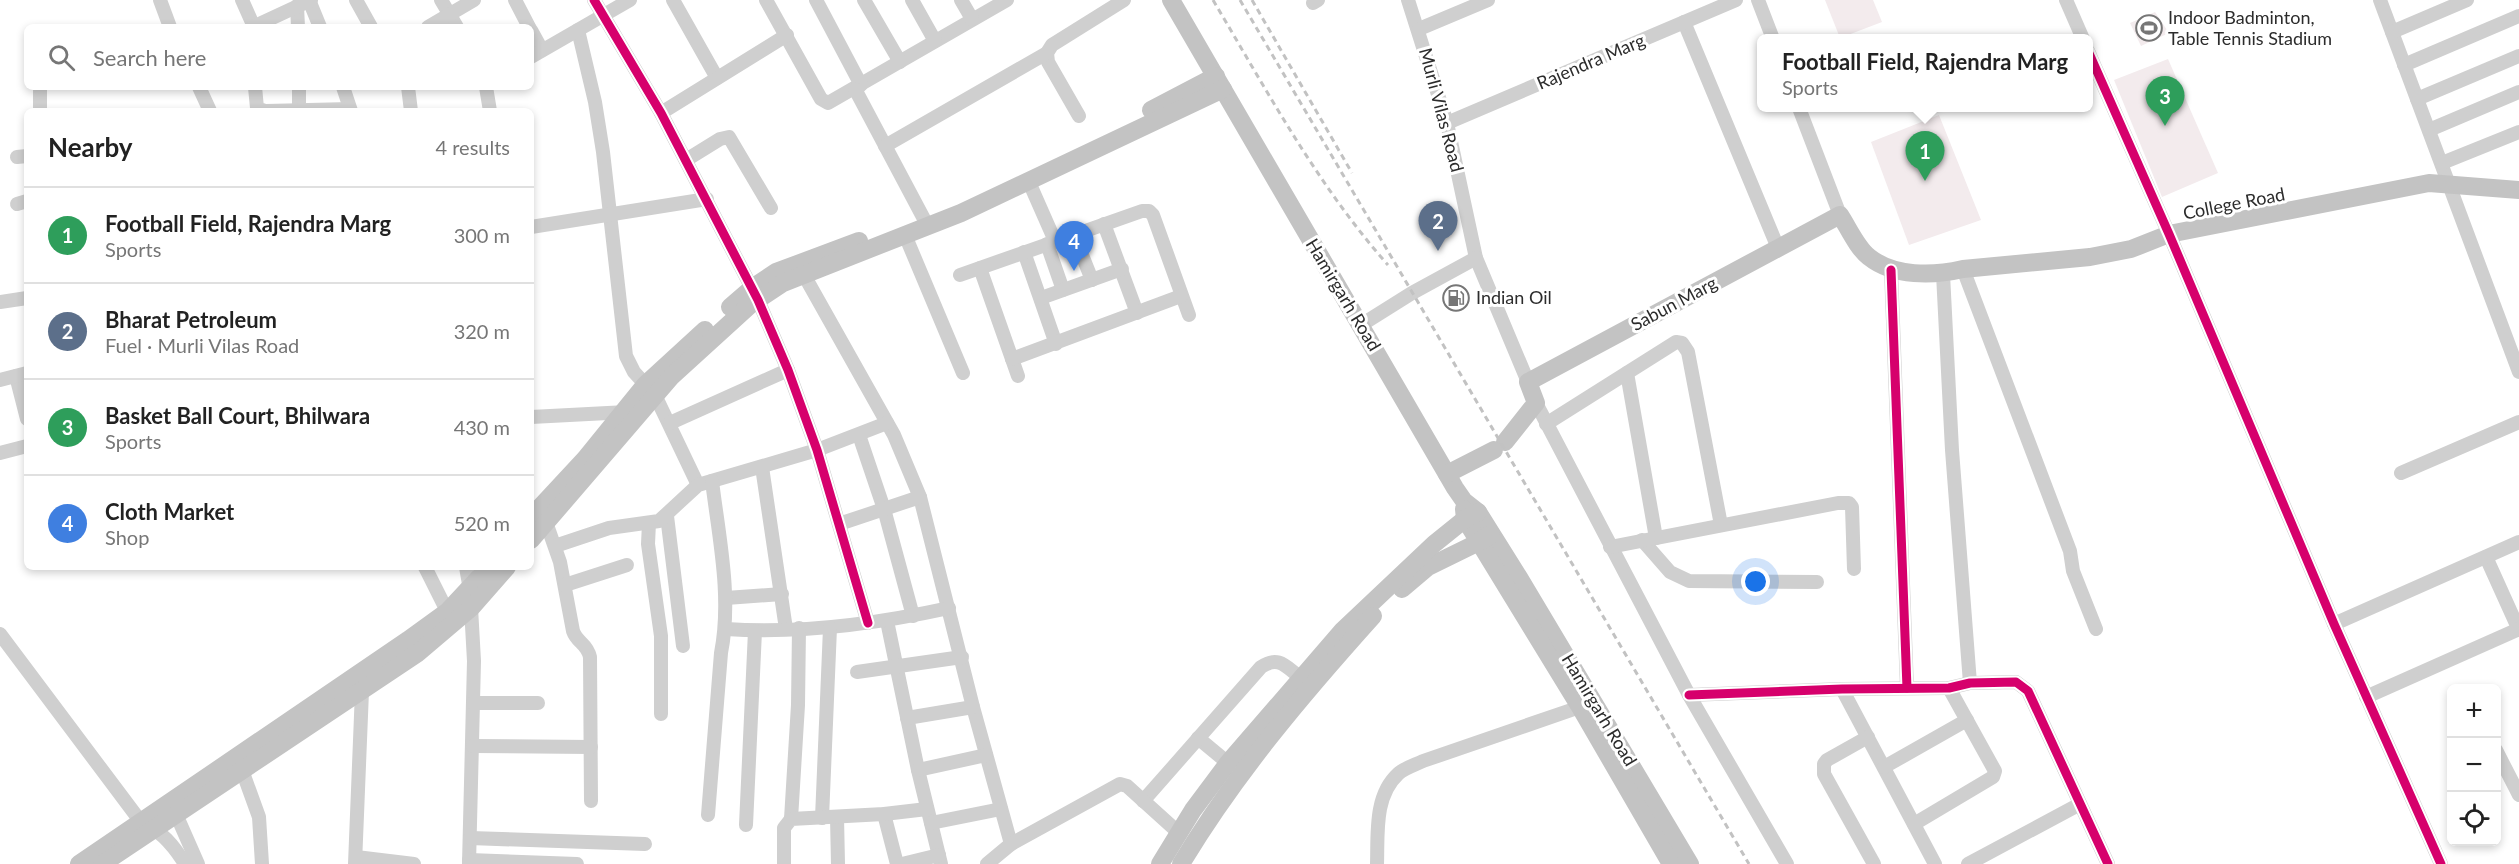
<!DOCTYPE html>
<html lang="en">
<head>
<meta charset="utf-8">
<style>
  body { margin:0; font-family:Lato,sans-serif; background:#f6f6f6; color:#222 }
  .controls { position:absolute; right:18px; bottom:18px; display:grid; overflow:hidden; border-radius:9px; box-shadow:0 3px 9px #0003 }
  .controls button { width:54px; height:54px; display:grid; place-items:center; padding:0; border:0; border-bottom:2px solid #e0e0e0; background:#fff; color:#222; font:30px sans-serif }
  .you { position:absolute; left:1756px; top:582px; width:21px; height:21px; margin:-15px; border:4px solid #fff; border-radius:50%; background:#1a73e8; box-shadow:0 0 0 9px #1a73e833 }
  .badge { display:grid; place-items:center; width:39px; height:39px; border-radius:50%; background:#111827; color:#fff; font-size:20px; font-weight:700 }
  .pin { position:absolute; translate:-50% -50px; filter:drop-shadow(0 2px 3px #0008) }
  .pin::after { content:''; position:absolute; top:32px; width:21px; height:18px; background:inherit; clip-path:polygon(0 0,100% 0,50% 100%) }
  .popup { position:absolute; left:1757px; top:34px; width:336px; height:78px; box-sizing:border-box; display:grid; place-content:center; border-radius:9px; background:#fff; filter:drop-shadow(0 2px 4px #0005); font-size:20px; white-space:nowrap; color:#767676 }
  .popup b { font-size:22px; color:#222 }
  .popup::after { content:''; position:absolute; left:50%; top:100%; margin-left:-12px; border:12px solid transparent; border-top-color:#fff }
  .list { margin:0; padding:0; list-style:none }
  h2 { display:flex; justify-content:space-between; align-items:center; height:78px; margin:0; padding:0 24px; font-size:26px }
  h2 small { font-size:20px; font-weight:400; color:#767676 }
  .list li { display:grid; grid-template-columns:39px 1fr auto; gap:18px; align-items:center; box-sizing:border-box; height:96px; padding:0 24px; border-top:2px solid #e0e0e0 }
  .list b { display:block; font-size:22px; white-space:nowrap }
  .list p { margin:0; font-size:20px; white-space:nowrap; color:#767676 }
  .list em { font-size:20px; font-style:normal; color:#767676 }
  .icon { flex:none; width:33px; height:33px; fill:none; stroke:currentColor; stroke-width:2; stroke-linecap:round; stroke-linejoin:round }
  .map { position:relative; flex:none; width:2519px; height:864px; overflow:hidden }
  .search { position:absolute; background:#fff; box-shadow:0 3px 9px #0003; left:24px; top:24px; width:510px; height:66px; display:flex; align-items:center; gap:15px; box-sizing:border-box; padding:0 21px; border-radius:9px; color:#767676; font-size:22px }
  .panel { position:absolute; background:#fff; box-shadow:0 3px 9px #0003; left:24px; top:108px; width:510px; height:462px; border-radius:9px }
  .map>svg:first-child { display:block }
</style>
</head>
<body>
<div class="map">
<svg width="2519" height="864" viewBox="0 0 2519 864">
  <rect width="100%" height="100%" fill="#fff"/>
  <g fill="#f3ebed">
    <polygon points="1825,0 1873,0 1882,22 1840,38"/>
    <polygon points="2155,12 2169,33 2141,46 2130,23"/>
    <polygon points="2168,59 2218,173 2162,197 2114,80"/>
    <polygon points="1939,115 1981,220 1909,245 1871,142"/>
  </g>
  <g fill="none" stroke-linecap="round" stroke-linejoin="round">
    <g stroke="#cfcfcf" stroke-width="14">
      <polyline points="160,0 170,27"/>
      <polyline points="242,0 254,27"/>
      <polyline points="309,0 320,27"/>
      <polyline points="356,0 371,27"/>
      <polyline points="441,0 457,27"/>
      <polyline points="515,0 529,27"/>
      <polyline points="594,0 661,113 758,300 788,370 817,450 868,623"/>
      <polyline points="673,0 717,78"/>
      <polyline points="766,0 821,99 828,103 1007,0"/>
      <polyline points="816,0 861,85"/>
      <polyline points="864,0 900,62"/>
      <polyline points="912,0 935,41"/>
      <polyline points="961,0 972,19"/>
      <polyline points="1408,0 1447,123 1476,258 1528,382"/>
      <polyline points="1758,0 1773,39"/>
      <polyline points="2066,0 2083,39"/>
      <polyline points="2380,0 2519,372"/>
      <polyline points="1313,3 1318,0"/>
      <polyline points="297,6 298,27"/>
      <polyline points="1684,22 1778,248"/>
      <polyline points="253,27 311,0"/>
      <polyline points="428,27 474,0"/>
      <polyline points="1419,29 1488,0"/>
      <polyline points="531,30 542,50"/>
      <polyline points="578,30 595,102 603,152 626,356 634,372 655,395 698,485"/>
      <polyline points="2392,32 2467,0"/>
      <polyline points="2088,51 2169,234 2334,624 2441,864"/>
      <polyline points="531,57 630,0"/>
      <polyline points="2404,65 2519,16"/>
      <polyline points="40,87 40,111"/>
      <polyline points="199,87 210,111"/>
      <polyline points="255,87 257,108 265,111"/>
      <polyline points="299,87 299,111"/>
      <polyline points="343,87 351,111"/>
      <polyline points="408,87 411,111"/>
      <polyline points="486,87 490,111"/>
      <polyline points="855,89 924,219"/>
      <polyline points="2417,99 2519,56"/>
      <polyline points="1799,108 1840,215"/>
      <polyline points="266,111 350,109"/>
      <polyline points="661,113 787,35"/>
      <polyline points="1079,116 1048,62 1047,53 1052,45 1124,0"/>
      <polyline points="1447,123 1736,0"/>
      <polyline points="2429,130 2519,92"/>
      <polyline points="885,146 1047,53"/>
      <polyline points="17,157 27,156"/>
      <polyline points="686,160 720,139 729,137 771,208"/>
      <polyline points="2442,163 2519,132"/>
      <polyline points="1029,182 1055,241"/>
      <polyline points="17,204 27,201"/>
      <polyline points="1104,224 1137,313"/>
      <polyline points="531,227 707,199"/>
      <polyline points="905,235 963,373"/>
      <polyline points="1074,235 1092,280"/>
      <polyline points="1047,244 1063,290"/>
      <polyline points="1024,252 1056,344"/>
      <polyline points="980,268 1018,376"/>
      <polyline points="1963,269 2070,551 2073,571 2096,629"/>
      <polyline points="1891,270 1907,688"/>
      <polyline points="1943,274 1952,450 1970,683"/>
      <polyline points="804,275 894,435 920,497 973,707 1011,844"/>
      <polyline points="960,275 1142,211 1149,211 1153,215 1189,315"/>
      <polyline points="1041,298 1122,269"/>
      <polyline points="0,302 27,298"/>
      <polyline points="1361,325 1412,293 1476,258"/>
      <polyline points="1012,359 1181,296"/>
      <polyline points="1627,373 1656,538"/>
      <polyline points="16,376 27,419"/>
      <polyline points="0,380 27,373"/>
      <polyline points="1536,403 1689,695 1787,864"/>
      <polyline points="531,417 627,412"/>
      <polyline points="670,423 788,370"/>
      <polyline points="1546,424 1676,342 1682,343 1688,352 1721,525"/>
      <polyline points="859,435 884,509 913,616"/>
      <polyline points="0,453 27,446"/>
      <polyline points="762,467 786,629"/>
      <polyline points="2401,473 2519,422"/>
      <polyline points="667,516 683,646"/>
      <path d="M542 518 546 522 560 562 573 631C577 643 587 643 590 657L591 801"/>
      <polyline points="649,523 648,544 661,636 661,714"/>
      <polyline points="839,524 920,497"/>
      <polyline points="1642,540 1670,572 1689,581 1817,582"/>
      <polyline points="555,546 609,528 659,521 698,485 817,450 887,423"/>
      <polyline points="1610,547 1838,503 1849,503 1852,507 1854,569"/>
      <polyline points="2486,557 2519,630"/>
      <polyline points="425,567 451,619"/>
      <polyline points="466,567 470,590 474,661 469,864"/>
      <polyline points="565,585 627,565"/>
      <polyline points="726,598 782,594"/>
      <polyline points="887,621 918,770 941,864"/>
      <polyline points="2334,624 2519,542"/>
      <path d="M726 629C801 634 876 624 949 608"/>
      <path d="M0 634 141 822C161 830 174 846 185 864"/>
      <polyline points="857,672 962,657"/>
      <polyline points="1842,689 1935,864"/>
      <polyline points="1689,695 1842,689 1949,688 1970,683 2016,682 2028,691 2108,864"/>
      <polyline points="2366,697 2519,629"/>
      <polyline points="473,703 538,703"/>
      <polyline points="907,718 973,707"/>
      <polyline points="1868,737 1827,760 1824,764 1824,774 1874,864"/>
      <polyline points="1198,738 1228,763"/>
      <polyline points="473,746 591,747"/>
      <polyline points="2496,750 2519,795"/>
      <polyline points="1884,767 1967,720"/>
      <polyline points="242,770 259,817 262,864"/>
      <polyline points="918,770 986,755"/>
      <path d="M1143 801 1261 667C1279 655 1286 667 1301 678"/>
      <polyline points="170,809 176,814 198,864"/>
      <polyline points="884,814 897,864"/>
      <path d="M708 815 721 653C732 597 719 538 712 481"/>
      <polyline points="837,817 838,864"/>
      <polyline points="822,818 830,628"/>
      <polyline points="791,819 798,705 799,628"/>
      <polyline points="931,823 1001,809"/>
      <polyline points="1914,824 1993,777 1995,771 1949,688"/>
      <polyline points="746,825 755,631"/>
      <polyline points="470,838 645,844"/>
      <polyline points="356,857 414,864"/>
      <polyline points="469,860 577,864"/>
      <polyline points="355,864 362,691"/>
      <polyline points="784,864 784,828 791,819 884,814 927,809"/>
      <polyline points="902,864 939,855"/>
      <polyline points="987,864 1011,844 1120,784 1127,786 1179,833"/>
      <path d="M1377 864C1378 834 1374 796 1398 774 1404 768 1415 765 1423 761L1580 707"/>
      <polyline points="1968,864 2080,804"/>
    </g>
    <g stroke="#c3c3c3" stroke-width="18">
      <polyline points="1171,0 1455,488 1464,501 1478,512 1520,579 1690,864"/>
      <polyline points="1151,110 1216,76"/>
      <polyline points="730,307 752,288 776,272 859,241"/>
      <path d="M1505 442 1536 403 1528 382 1840 215C1848 227 1857 248 1869 257 1894 277 1933 276 1963 269L2090 257 2131 249 2169 234 2429 183 2519 190"/>
      <polyline points="1447,474 1494,450"/>
      <polyline points="1464,509 1465,519 1580,707 1671,864"/>
      <polyline points="531,517 585,459 645,385 705,330"/>
      <polyline points="531,540 672,376 750,305 783,283 961,213 1223,89"/>
      <polyline points="1402,589 1428,567 1479,542 1491,534"/>
      <polyline points="79,864 408,640 448,611 489,567"/>
      <polyline points="102,864 418,653 471,608 507,567"/>
      <polyline points="1160,864 1193,810 1228,763 1343,630 1434,544 1465,519 1478,512"/>
      <path d="M1181 864C1235 774 1303 694 1373 616"/>
    </g>
    <g stroke="#c2c2c2" stroke-width="3" stroke-dasharray="6 4.5" stroke-linecap="butt">
      <path d="M1213 0C1267 91 1318 186 1388 265"/>
      <polyline points="1240,0 1749,864"/>
      <polyline points="1252,0 1352,173"/>
    </g>
    <g stroke="#fff" stroke-width="13">
      <g id="cycleway">
        <polyline points="594,0 661,113 758,300 788,370 817,450 868,623"/>
        <polyline points="2088,51 2169,234 2334,624 2441,864"/>
        <polyline points="1891,270 1907,688"/>
        <polyline points="1689,695 1842,689 1949,688 1970,683 2016,682 2028,691 2108,864"/>
      </g>
    </g>
    <use href="#cycleway" stroke="#d6006c" stroke-width="9"/>
  </g>
  <defs>
    <g id="stadium-ring" transform="scale(1.35)"><circle r="9.5" fill="#fff" stroke="#767676" stroke-width="1.5"/><path d="M0-5a6.5 5 0 1 0 0 10a6.5 5 0 1 0 0-10ZM-3.5-1.8h7v3.6h-7Z" fill="#767676"/></g>
    <g id="fuel-ring" transform="scale(1.35)"><circle r="9.5" fill="#fff" stroke="#767676" stroke-width="1.5"/><path d="M-5.5-6h7V0h2V4h1.3V-2.5L3-4.5l.8-.8L6-3V5H2.5V1h-1V6h-7ZM-4.2-4.7v3.2H.2V-4.7Z" fill="#767676"/></g>
  </defs>
  <g fill-rule="evenodd">
    <use href="#stadium-ring" x="2149" y="28"/>
    <use href="#fuel-ring" x="1456" y="298"/>
  </g>
  <g text-anchor="middle" stroke-width="6" stroke-linejoin="round" paint-order="stroke">
    <g font-size="18" fill="#2c2c2c" stroke="#fff" text-anchor="start">
      <text x="2168" y="24">Indoor Badminton,<tspan x="2168" dy="21">Table Tennis Stadium</tspan></text>
      <text x="1476" y="304">Indian Oil</text>
    </g>
    <g font-size="18" fill="#2c2c2c" stroke="#fff">
      <text transform="translate(1591 62) rotate(-23)" y="6">Rajendra Marg</text>
      <text transform="translate(1441 110) rotate(75)" y="6">Murli Vilas Road</text>
      <text transform="translate(2234 204) rotate(-11)" y="6">College Road</text>
      <text transform="translate(1343 295) rotate(59)" y="6">Hamirgarh Road</text>
      <text transform="translate(1674 304) rotate(-28)" y="6">Sabun Marg</text>
      <text transform="translate(1599 710) rotate(59)" y="6">Hamirgarh Road</text>
    </g>
  </g>
</svg>
<div class="controls">
<button>+</button>
<button>−</button>
<button><svg class="icon" aria-label="locate" viewBox="0 0 24 24"><circle cx="12" cy="12" r="6"/><path d="M12 2v4M12 18v4M2 12h4M18 12h4"/></svg></button>
</div>
<div class="you"></div>
<div class="pin badge" style="left:1925px;top:181px;background:#2e9e5b">1</div>
<div class="popup"><b>Football Field, Rajendra Marg</b>Sports</div>
<div class="pin badge" style="left:1438px;top:251px;background:#5c6f8a">2</div>
<div class="pin badge" style="left:2165px;top:126px;background:#2e9e5b">3</div>
<div class="pin badge" style="left:1074px;top:271px;background:#3f7fe0">4</div>
<div class="search"><svg class="icon" aria-label="search" viewBox="0 0 24 24"><circle cx="10" cy="10" r="6"/><path d="M15 15l6 6"/></svg>Search here</div>
<section class="panel">
<h2>Nearby<small>4 results</small></h2>
<ul class="list">
<li><span class="badge" style="background:#2e9e5b">1</span><div><b>Football Field, Rajendra Marg</b><p>Sports</p></div><em>300 m</em></li>
<li><span class="badge" style="background:#5c6f8a">2</span><div><b>Bharat Petroleum</b><p>Fuel · Murli Vilas Road</p></div><em>320 m</em></li>
<li><span class="badge" style="background:#2e9e5b">3</span><div><b>Basket Ball Court, Bhilwara</b><p>Sports</p></div><em>430 m</em></li>
<li><span class="badge" style="background:#3f7fe0">4</span><div><b>Cloth Market</b><p>Shop</p></div><em>520 m</em></li>
</ul>
</section>
</div>
</body>
</html>
